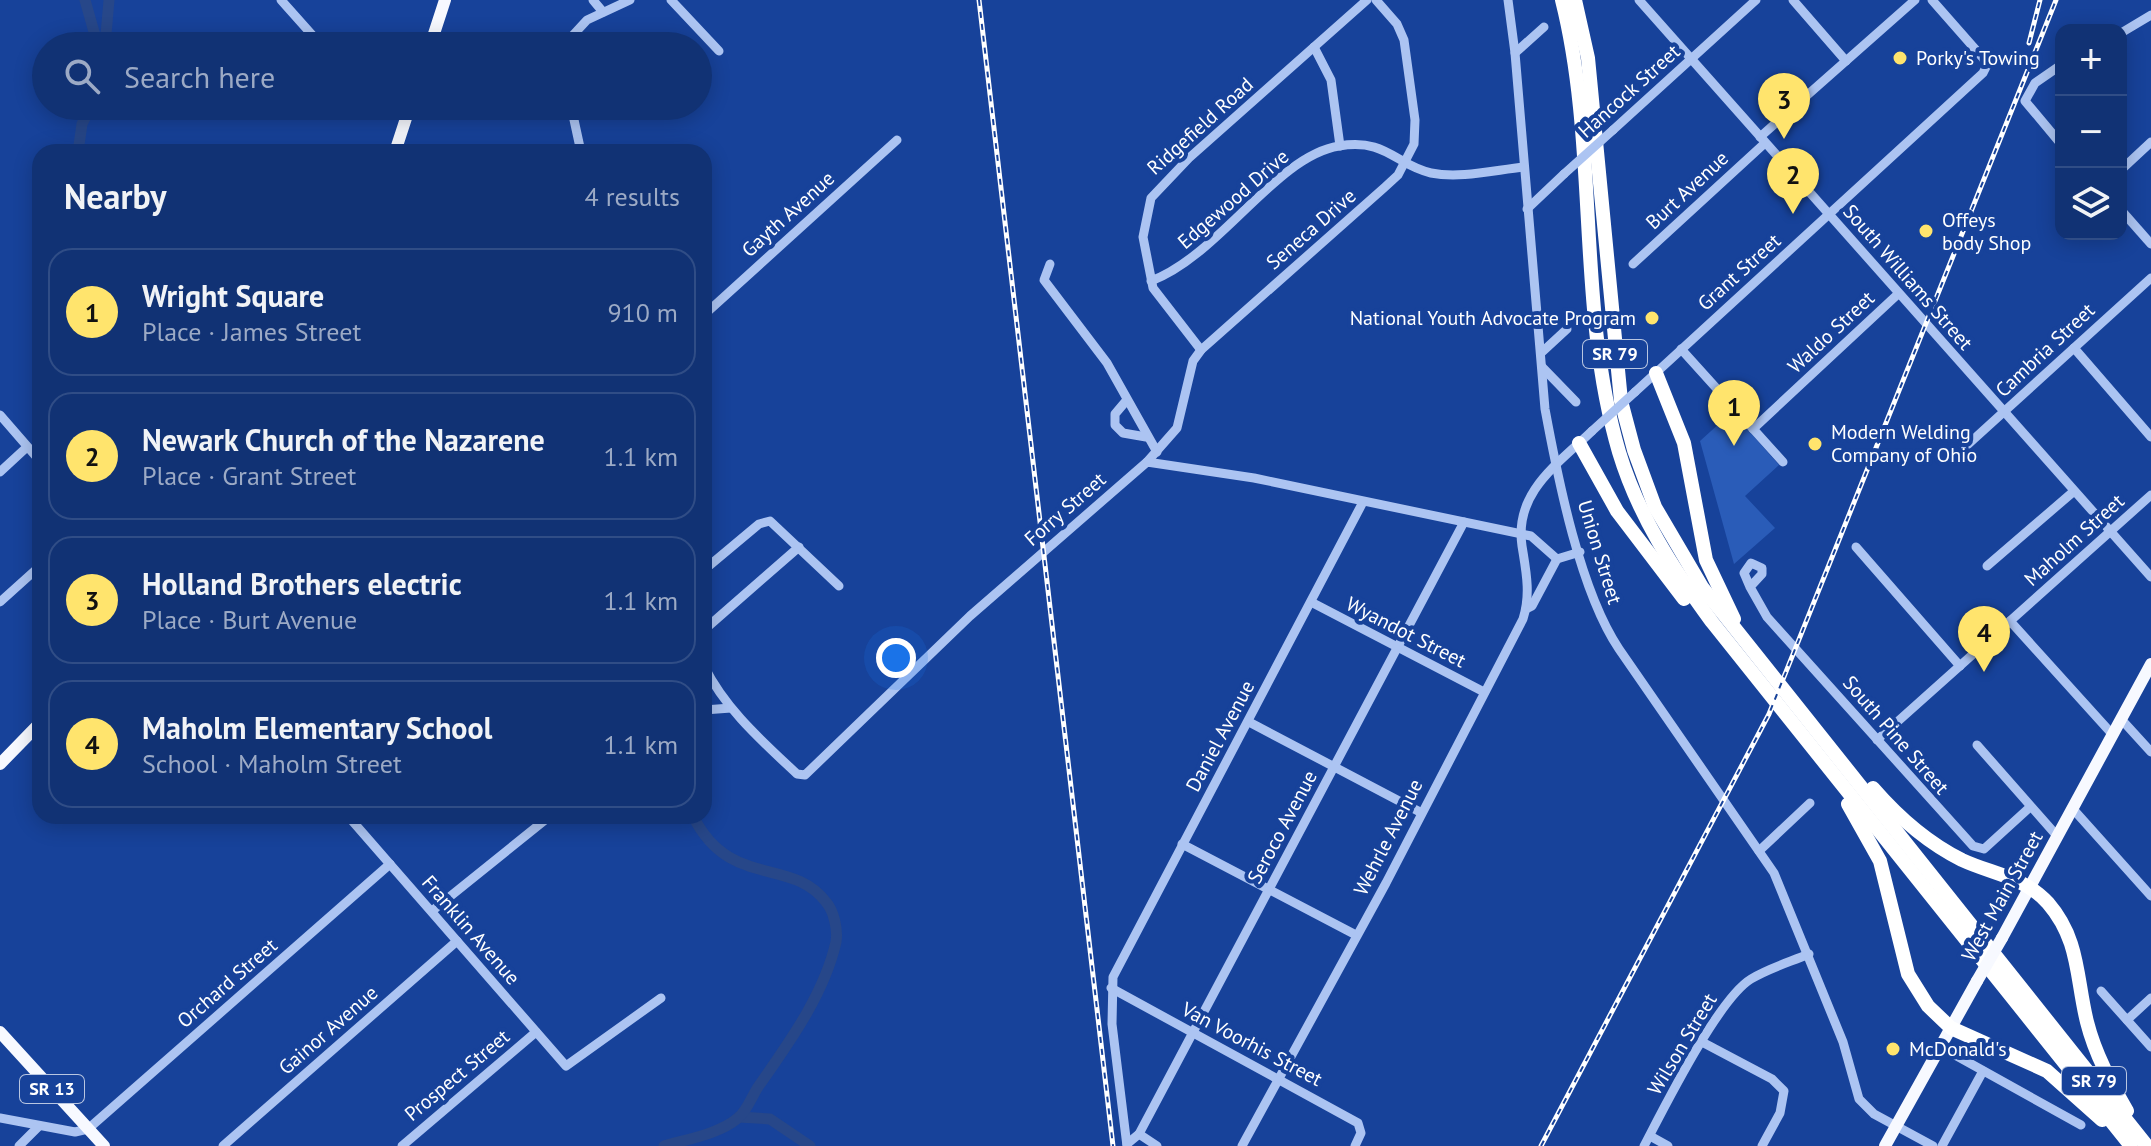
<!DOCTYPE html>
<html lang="en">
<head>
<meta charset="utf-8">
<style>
  body { margin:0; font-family:"PT Sans",sans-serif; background:#1a3a79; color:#f1f3f6 }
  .controls { position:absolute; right:24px; top:24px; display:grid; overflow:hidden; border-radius:16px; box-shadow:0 4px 20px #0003 }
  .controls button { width:72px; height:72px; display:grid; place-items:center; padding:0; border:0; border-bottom:2px solid #304d86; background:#113274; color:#f1f3f6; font:40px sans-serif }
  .you { position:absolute; left:896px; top:658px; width:28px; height:28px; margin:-20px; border:6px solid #fff; border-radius:50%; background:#1a73e8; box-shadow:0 0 0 12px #1a73e833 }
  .badge { display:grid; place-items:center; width:52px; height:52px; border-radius:50%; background:#ffe46d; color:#111; font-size:26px; font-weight:700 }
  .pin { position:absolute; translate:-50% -66px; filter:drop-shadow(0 2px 4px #0008) }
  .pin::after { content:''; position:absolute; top:42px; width:28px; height:24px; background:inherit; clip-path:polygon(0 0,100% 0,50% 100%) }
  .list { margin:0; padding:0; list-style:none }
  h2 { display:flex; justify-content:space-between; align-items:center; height:104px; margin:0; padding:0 32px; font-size:34px }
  h2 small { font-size:26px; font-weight:400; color:#9caac5 }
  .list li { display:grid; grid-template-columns:52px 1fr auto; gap:24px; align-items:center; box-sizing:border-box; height:128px; margin:0 16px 16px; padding:0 16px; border:2px solid #304d86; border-radius:24px }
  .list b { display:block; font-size:30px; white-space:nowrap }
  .list p { margin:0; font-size:26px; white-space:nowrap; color:#9caac5 }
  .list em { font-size:26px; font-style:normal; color:#9caac5 }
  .icon { flex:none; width:44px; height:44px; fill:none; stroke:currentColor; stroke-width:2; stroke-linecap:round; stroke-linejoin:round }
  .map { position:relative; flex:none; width:2151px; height:1146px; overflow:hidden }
  .search { position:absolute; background:#113274; box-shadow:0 4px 20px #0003; left:32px; top:32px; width:680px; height:88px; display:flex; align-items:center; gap:20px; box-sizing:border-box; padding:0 28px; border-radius:44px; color:#9caac5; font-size:30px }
  .panel { position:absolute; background:#113274; box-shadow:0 4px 20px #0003; left:32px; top:144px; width:680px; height:680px; border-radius:24px }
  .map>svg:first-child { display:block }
</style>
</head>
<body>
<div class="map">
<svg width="2151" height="1146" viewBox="0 0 2151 1146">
  <rect width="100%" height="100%" fill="#17429a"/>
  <polygon fill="#2a5cb8" points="1732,412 1779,465 1745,496 1775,528 1734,564 1700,441"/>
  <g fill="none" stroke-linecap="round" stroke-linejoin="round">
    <g stroke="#274789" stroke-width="11">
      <polyline points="85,0 98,46"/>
      <polyline points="105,46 109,0"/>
      <polyline points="78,152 82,124 91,106"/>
      <polyline points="739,1117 770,1119 810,1146"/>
      <path d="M664 1146C688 1139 719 1134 738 1118 747 1111 752 1096 758 1087 788 1044 824 995 836 942 838 930 834 911 826 902 791 856 730 890 693 816"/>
    </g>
    <g stroke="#acc4f2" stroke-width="9">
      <polyline points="281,0 322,46"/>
      <polyline points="593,0 603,12"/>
      <polyline points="671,0 719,51"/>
      <path d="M1508 0 1515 53 1545 409C1558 479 1580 591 1619 649L1774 873 1843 1042 1859 1099 1874 1114 1933 1146"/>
      <polyline points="1639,0 2151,577"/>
      <polyline points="1793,0 1846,61"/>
      <polyline points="2121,33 2151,15"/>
      <polyline points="563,46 587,20 630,0"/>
      <polyline points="1314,47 1331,80 1340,146"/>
      <polyline points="1515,53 1544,27"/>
      <polyline points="2061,65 2035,83 2025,101 2061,144"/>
      <polyline points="571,106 581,152"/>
      <polyline points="1613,130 1756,0"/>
      <polyline points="1760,137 1915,0"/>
      <polyline points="2121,170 2151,142"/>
      <polyline points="1527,209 1564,174"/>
      <polyline points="2121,210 2151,244"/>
      <polyline points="1050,264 1044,280 1107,363 1157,452"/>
      <polyline points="1633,264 1765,143"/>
      <path d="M1151 281C1220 255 1276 156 1339 146 1387 138 1395 165 1431 173 1460 179 1495 170 1524 167"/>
      <polyline points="704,315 897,140"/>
      <polyline points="2074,348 2151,437"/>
      <polyline points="1681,349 1783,462"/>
      <polyline points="1201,350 1153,288 1143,237 1151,198 1189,158 1367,0"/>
      <polyline points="1541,353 1567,329"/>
      <polyline points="1542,367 1576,402"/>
      <polyline points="1635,392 1983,73 1987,65 1983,58 1932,0"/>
      <polyline points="1126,401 1115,414 1115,425 1123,433 1146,437"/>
      <polyline points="0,415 40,461"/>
      <polyline points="1753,429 1898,294"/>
      <polyline points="1964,448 2151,278"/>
      <polyline points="1147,462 1177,428 1193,361 1201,350 1385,187 1398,175 1414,144 1415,120 1404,40 1397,24 1376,0"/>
      <polyline points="0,472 27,447"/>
      <polyline points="1856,547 1960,666"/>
      <polyline points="1987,566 2073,492"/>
      <polyline points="704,570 759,524 770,521 839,586"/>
      <polyline points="1750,587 1744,573 1751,563 1762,568 1762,574 1750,587 1767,617 1973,846 1984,849 2029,808"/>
      <polyline points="0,602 40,566"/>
      <polyline points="1311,602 1484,692"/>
      <polyline points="1526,609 1532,606 1557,559"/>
      <polyline points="2010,621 2113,735"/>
      <polyline points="704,630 799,547"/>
      <path d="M704 666C726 710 762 741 797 774L805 775 970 616 1147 462 1254 478 1531 536 1557 559 1580 552"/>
      <polyline points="704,710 731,708"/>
      <polyline points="2121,719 2151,752"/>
      <polyline points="1249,722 1420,812"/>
      <polyline points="1877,740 2151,495"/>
      <polyline points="1977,745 2058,837"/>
      <polyline points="2073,809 2151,896"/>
      <polyline points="348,816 566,1066 661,998"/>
      <polyline points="1182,844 1356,935"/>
      <polyline points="1759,851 1810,803"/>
      <polyline points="432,911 550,816"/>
      <polyline points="1111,988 1358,1123 1361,1133 1355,1146"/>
      <polyline points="2101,991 2151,1047"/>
      <polyline points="2127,1020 2151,998"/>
      <polyline points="1702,1042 1772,1079 1784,1091 1780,1113 1762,1146"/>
      <polyline points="1955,1055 2081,1125"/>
      <polyline points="0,1118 75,1132 88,1129 390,864"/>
      <polyline points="1139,1134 1157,1146"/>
      <polyline points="1650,1136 1668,1146"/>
      <polyline points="1127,1144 1139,1134 1464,522"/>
      <polyline points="19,1146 39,1126"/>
      <polyline points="223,1146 457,941"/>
      <polyline points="402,1146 536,1032"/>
      <polyline points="1127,1146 1112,1024 1113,977 1363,502"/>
      <path d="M1242 1146 1386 883 1523 619C1531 594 1526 571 1522 546 1514 492 1558 464 1592 431"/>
      <path d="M1644 1146C1664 1108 1718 999 1751 979 1769 968 1790 962 1809 954"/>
      <polyline points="1942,1146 1983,1071"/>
    </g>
    <g stroke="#f7f9ff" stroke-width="12">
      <polyline points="430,46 445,0"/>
      <polyline points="395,152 410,106"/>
      <polyline points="0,764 40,723"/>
      <polyline points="2002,938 2151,664"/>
      <polyline points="0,1032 104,1146"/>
      <polyline points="1885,1146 1977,981"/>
    </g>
    <g stroke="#fff" stroke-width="14">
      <path d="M1562 0C1599 147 1576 306 1619 452 1638 515 1673 569 1712 622L2131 1146"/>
      <polyline points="1575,0 1588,58 1621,401 1634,450 1655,507 1702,587 2147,1146"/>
      <polyline points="1656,373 1684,443 1706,560 1734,619"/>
      <polyline points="1579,443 1617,511 1684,599"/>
      <path d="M1873 788C1899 818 1926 842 1962 860 1992 874 2025 877 2048 903 2080 940 2076 978 2087 1022 2095 1054 2111 1083 2127 1111"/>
      <polyline points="1848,804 1880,861 1908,974 1928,1006 1951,1028 2047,1071 2102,1120"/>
    </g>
    <g stroke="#fff" stroke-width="5">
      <g id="rail">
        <polyline points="979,0 1113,1146"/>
        <polyline points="2029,43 2040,0"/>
        <polyline points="1541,1146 1769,714 2056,0"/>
      </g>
    </g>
    <use href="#rail" stroke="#17429a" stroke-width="2" stroke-dasharray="6" stroke-linecap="butt"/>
    <g stroke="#acc4f2" stroke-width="9">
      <polyline points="1564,174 1613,130"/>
      <polyline points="1592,431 1635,392"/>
    </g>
    <polyline stroke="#f7f9ff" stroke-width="12" points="1977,981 2002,938"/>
  </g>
  <g fill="#ffe46d" stroke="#17429a" stroke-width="3">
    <circle cx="1900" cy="58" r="8"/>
    <circle cx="1926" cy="231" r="8"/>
    <circle cx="1652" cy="318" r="8"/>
    <circle cx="1815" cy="444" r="8"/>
    <circle cx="1893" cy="1049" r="8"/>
  </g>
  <g text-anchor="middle" stroke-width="8" stroke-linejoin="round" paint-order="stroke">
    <g fill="#17429a" stroke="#b9c6e1" stroke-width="2">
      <rect x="1583" y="340" width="64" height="28" rx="6"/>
      <rect x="2062" y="1067" width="64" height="28" rx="6"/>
      <rect x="20" y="1075" width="64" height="28" rx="6"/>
    </g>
    <g font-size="18" font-weight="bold" fill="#fff">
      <text x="1615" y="360">SR 79</text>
      <text x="2094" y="1087">SR 79</text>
      <text x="52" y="1095">SR 13</text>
    </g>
    <g font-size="20" fill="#fff" stroke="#17429a" text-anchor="start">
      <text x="1916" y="65">Porky's Towing</text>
      <text x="1942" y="227">Offeys<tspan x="1942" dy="23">body Shop</tspan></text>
      <text x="1636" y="325" text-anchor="end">National Youth Advocate Program</text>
      <text x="1831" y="439">Modern Welding<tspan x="1831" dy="23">Company of Ohio</tspan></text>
      <text x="1909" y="1056">McDonald's</text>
    </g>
    <g font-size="20" fill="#fff" stroke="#17429a">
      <text transform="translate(1629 91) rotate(-42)" y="7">Hancock Street</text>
      <text transform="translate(1200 126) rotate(-42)" y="7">Ridgefield Road</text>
      <text transform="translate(1687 190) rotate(-43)" y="7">Burt Avenue</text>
      <text transform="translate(1233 199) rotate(-41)" y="7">Edgewood Drive</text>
      <text transform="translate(788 214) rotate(-42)" y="7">Gayth Avenue</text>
      <text transform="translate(1311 229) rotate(-41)" y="7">Seneca Drive</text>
      <text transform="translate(1739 272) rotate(-42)" y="7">Grant Street</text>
      <text transform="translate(1908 277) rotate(49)" y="7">South Williams Street</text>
      <text transform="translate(1831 332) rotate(-43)" y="7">Waldo Street</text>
      <text transform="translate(2045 350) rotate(-43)" y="7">Cambria Street</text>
      <text transform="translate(1065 509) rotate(-41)" y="7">Forry Street</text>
      <text transform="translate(2074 540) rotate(-42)" y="7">Maholm Street</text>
      <text transform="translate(1600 552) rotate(73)" y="7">Union Street</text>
      <text transform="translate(1406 632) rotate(27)" y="7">Wyandot Street</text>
      <text transform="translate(1896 735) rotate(49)" y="7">South Pine Street</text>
      <text transform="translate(1220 736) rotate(-62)" y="7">Daniel Avenue</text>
      <text transform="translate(1282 827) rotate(-62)" y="7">Seroco Avenue</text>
      <text transform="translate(1388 837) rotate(-63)" y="7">Wehrle Avenue</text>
      <text transform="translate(2002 896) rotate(-61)" y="7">West Main Street</text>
      <text transform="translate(471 930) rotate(49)" y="7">Franklin Avenue</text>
      <text transform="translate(227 983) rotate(-41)" y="7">Orchard Street</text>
      <text transform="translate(328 1030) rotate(-41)" y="7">Gainor Avenue</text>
      <text transform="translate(1252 1044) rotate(28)" y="7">Van Voorhis Street</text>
      <text transform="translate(1682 1044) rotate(-59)" y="7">Wilson Street</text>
      <text transform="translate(457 1075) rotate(-40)" y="7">Prospect Street</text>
    </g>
  </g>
</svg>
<div class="controls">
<button>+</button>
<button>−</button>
<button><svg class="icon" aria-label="layers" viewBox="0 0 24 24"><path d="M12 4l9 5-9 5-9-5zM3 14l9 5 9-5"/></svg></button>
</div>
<div class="you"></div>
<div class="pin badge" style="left:1734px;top:446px">1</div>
<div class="pin badge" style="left:1793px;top:214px">2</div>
<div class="pin badge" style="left:1784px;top:139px">3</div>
<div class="pin badge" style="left:1984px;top:672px">4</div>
<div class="search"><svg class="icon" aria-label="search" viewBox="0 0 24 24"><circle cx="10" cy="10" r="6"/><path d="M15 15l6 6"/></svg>Search here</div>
<section class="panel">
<h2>Nearby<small>4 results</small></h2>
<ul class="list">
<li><span class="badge">1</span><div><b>Wright Square</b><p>Place · James Street</p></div><em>910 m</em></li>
<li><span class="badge">2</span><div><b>Newark Church of the Nazarene</b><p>Place · Grant Street</p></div><em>1.1 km</em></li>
<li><span class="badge">3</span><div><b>Holland Brothers electric</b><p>Place · Burt Avenue</p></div><em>1.1 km</em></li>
<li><span class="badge">4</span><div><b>Maholm Elementary School</b><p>School · Maholm Street</p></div><em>1.1 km</em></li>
</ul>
</section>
</div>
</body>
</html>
